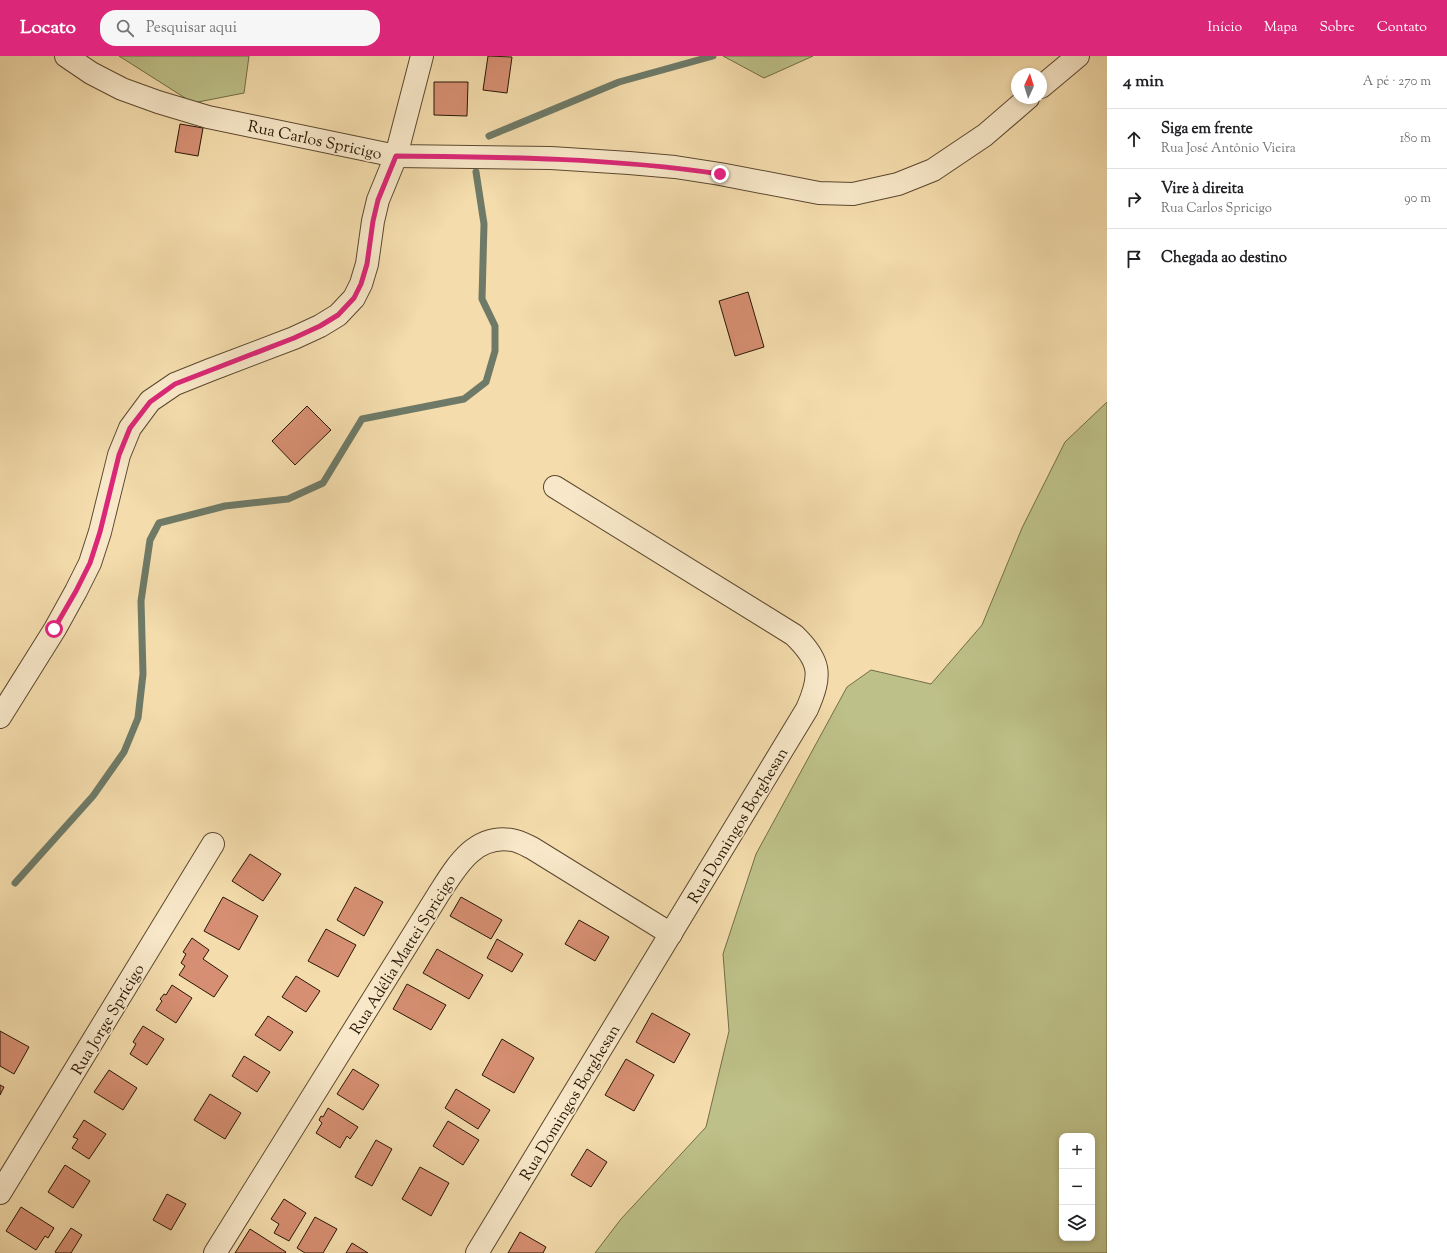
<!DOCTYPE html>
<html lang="pt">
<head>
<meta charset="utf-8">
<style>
  body { margin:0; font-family:"Sorts Mill Goudy",serif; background:#f6f6f6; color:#202124 }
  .controls { position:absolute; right:12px; bottom:12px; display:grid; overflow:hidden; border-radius:8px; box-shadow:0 2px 6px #0003 }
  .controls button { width:36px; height:36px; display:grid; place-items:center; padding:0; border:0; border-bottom:1px solid #e0e0e0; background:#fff; color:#202124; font:20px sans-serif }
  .compass { position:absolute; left:1011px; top:12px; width:36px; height:36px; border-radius:50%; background:#fff; box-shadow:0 2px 6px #0003; rotate:4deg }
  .stop { position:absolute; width:12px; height:12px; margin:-9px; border:3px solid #db2777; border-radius:50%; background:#fff }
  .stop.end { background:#db2777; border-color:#fff; box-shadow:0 1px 4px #0008 }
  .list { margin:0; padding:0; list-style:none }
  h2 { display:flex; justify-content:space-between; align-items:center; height:52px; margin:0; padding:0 16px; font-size:17px }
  h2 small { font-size:13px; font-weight:400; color:#757577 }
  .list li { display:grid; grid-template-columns:26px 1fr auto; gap:12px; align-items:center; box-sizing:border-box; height:60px; padding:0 16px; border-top:1px solid #e0e0e0 }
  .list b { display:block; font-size:15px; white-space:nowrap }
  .list p { margin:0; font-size:13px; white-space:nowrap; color:#757577 }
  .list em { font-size:13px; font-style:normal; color:#757577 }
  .icon { flex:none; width:22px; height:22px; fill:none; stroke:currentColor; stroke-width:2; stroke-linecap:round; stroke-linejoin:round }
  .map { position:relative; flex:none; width:1107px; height:1197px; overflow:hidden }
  header { display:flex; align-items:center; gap:24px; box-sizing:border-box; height:56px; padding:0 20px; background:#db2777; color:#fff }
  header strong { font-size:19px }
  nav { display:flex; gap:22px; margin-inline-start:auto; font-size:14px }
  .search { width:280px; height:36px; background:#f6f6f6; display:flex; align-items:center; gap:10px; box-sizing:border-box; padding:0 14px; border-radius:16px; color:#757577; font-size:15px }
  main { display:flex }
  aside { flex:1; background:#fff }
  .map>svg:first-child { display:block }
</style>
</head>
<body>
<header>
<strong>Locato</strong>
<div class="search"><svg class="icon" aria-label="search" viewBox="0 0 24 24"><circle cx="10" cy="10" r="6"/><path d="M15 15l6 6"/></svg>Pesquisar aqui</div>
<nav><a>Início</a><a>Mapa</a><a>Sobre</a><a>Contato</a></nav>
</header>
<main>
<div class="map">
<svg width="1107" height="1197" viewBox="0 0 1107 1197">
  <rect width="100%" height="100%" fill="#f4dcac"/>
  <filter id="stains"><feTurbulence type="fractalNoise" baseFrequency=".005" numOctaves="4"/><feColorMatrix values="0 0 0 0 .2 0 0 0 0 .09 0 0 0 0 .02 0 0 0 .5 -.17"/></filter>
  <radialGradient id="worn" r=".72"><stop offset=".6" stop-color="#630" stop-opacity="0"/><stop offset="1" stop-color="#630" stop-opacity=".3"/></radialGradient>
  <g fill="#bdc088" stroke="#736c46" fill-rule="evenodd">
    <polygon points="119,0 249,0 244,37 193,47"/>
    <polygon points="723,0 813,0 764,22"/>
    <path d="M1107 346V1197H595L621 1163 706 1071 729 975 723 898 756 798 847 631 871 614 931 628 982 569 1022 472 1065 386ZM1062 1080H1092V1182H1062Z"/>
  </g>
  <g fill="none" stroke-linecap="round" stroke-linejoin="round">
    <g stroke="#6e7a67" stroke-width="7">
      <polyline points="489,80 619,26 713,0"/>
      <polyline points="15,827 93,740 124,696 138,662 143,618 141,545 150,484 159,467 225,450 288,443 323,427 362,363 464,343 486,326 495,295 495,270 482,243 484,168 476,116"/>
    </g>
  </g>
  <g fill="#d68f72" stroke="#291705">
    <polygon points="488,0 512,1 507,37 483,34"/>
    <polygon points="434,26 468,26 467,60 434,59"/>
    <polygon points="180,68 203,72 198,100 175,96"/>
    <polygon points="748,236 764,291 735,300 719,245"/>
    <polygon points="307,350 331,374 295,409 272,385"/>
    <polygon points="250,798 281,818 263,845 232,825"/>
    <polygon points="355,831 383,846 364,880 337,864"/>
    <polygon points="223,841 258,860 239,894 204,875"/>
    <polygon points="461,841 502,864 491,883 450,860"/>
    <polygon points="579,864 609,881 595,905 565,888"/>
    <polygon points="326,873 356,889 338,921 308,905"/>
    <polygon points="192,882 209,894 203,903 228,920 214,941 179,919 185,910 181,907 186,898 183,896"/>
    <polygon points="497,883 523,898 512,916 487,902"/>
    <polygon points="437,893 483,919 469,943 423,917"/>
    <polygon points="296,920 320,935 306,956 282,941"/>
    <polygon points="407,928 446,949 431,974 393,953"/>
    <polygon points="172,929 192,942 176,967 156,954 162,945 160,943 164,938 166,939"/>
    <polygon points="652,957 690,978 674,1007 636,986"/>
    <polygon points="268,960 293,976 280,995 255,979"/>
    <polygon points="143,970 164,983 147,1009 130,998 136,988 133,986"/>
    <polygon points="0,975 29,991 14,1018 0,1010"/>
    <polygon points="502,983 534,1002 514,1037 482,1019"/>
    <polygon points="244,1000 270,1016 257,1036 232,1020"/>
    <polygon points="626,1003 654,1019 634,1055 605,1039"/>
    <polygon points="353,1013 379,1029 363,1054 337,1038"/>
    <polygon points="109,1014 137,1032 123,1054 94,1036"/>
    <polygon points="0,1029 4,1031 0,1039"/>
    <polygon points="456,1033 490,1054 478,1073 445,1052"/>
    <polygon points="210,1038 241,1057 225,1083 194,1064"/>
    <polygon points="328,1052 358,1071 350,1083 347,1080 340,1092 316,1077 322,1067 319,1064 321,1060 323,1061"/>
    <polygon points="84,1064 106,1078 89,1103 72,1092 78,1083 73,1081"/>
    <polygon points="448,1065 479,1084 463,1109 433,1090"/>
    <polygon points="376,1084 392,1093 372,1130 355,1121"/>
    <polygon points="587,1093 607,1106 591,1131 571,1119"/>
    <polygon points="65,1109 90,1125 73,1152 48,1136"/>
    <polygon points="420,1111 449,1127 431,1160 402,1143"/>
    <polygon points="167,1138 186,1148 171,1174 153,1164"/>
    <polygon points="284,1143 306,1157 289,1185 274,1177 279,1168 271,1163"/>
    <polygon points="21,1151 54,1172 48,1182 45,1180 36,1194 6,1175"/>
    <polygon points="315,1161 337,1173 323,1197 305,1197 297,1192"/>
    <polygon points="71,1172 82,1179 71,1197 57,1197 55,1196"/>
    <polygon points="250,1173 286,1196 285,1197 235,1197"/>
    <polygon points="520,1176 546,1191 543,1197 508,1197"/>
    <polygon points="352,1187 368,1197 346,1197"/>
  </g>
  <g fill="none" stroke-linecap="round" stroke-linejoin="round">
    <g stroke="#5c482f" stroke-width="24">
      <g id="minor">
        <polyline points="66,0 91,17 122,33 158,46 208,61 396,100 551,102 629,107 675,111 720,118 819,137 853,138 898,128 933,114 985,79 1028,42"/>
        <polyline points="1041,31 1078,0"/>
        <polyline points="0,661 55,573 76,535 90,507 100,476 119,399 130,372 150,345 175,328 210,314 294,282 320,270 338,259 354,242 361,228 367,208 373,165 378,144 396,100 422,0"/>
        <polyline points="0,1137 213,788"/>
        <path d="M215 1197 438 839C456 811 474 778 512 784 519 785 526 789 532 792L671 878"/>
        <path d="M477 1197 807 653C822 619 821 605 794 579L555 431"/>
      </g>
    </g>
    <use href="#minor" stroke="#f8e8c9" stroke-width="22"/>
  </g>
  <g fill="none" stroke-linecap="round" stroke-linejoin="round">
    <path stroke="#db2777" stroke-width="5" d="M54 573 76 535 90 507 100 476 119 399 130 372 150 346 175 328 294 282 320 270 338 259 354 242 361 228 367 208 373 165 378 144 396 100C505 101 613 102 720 118"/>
  </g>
  <g text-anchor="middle" stroke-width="3.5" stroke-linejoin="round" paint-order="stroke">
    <g font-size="16" fill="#291705" stroke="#f8e8c9">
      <text transform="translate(315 83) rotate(12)" y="6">Rua Carlos Spricigo</text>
      <text transform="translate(737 769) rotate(-59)" y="6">Rua Domingos Borghesan</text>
      <text transform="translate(402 898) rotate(-58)" y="6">Rua Adélia Mattei Spricigo</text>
      <text transform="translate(107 963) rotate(-59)" y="6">Rua Jorge Sprícigo</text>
      <text transform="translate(569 1046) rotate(-59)" y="6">Rua Domingos Borghesan</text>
    </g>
  </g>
  <rect width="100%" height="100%" filter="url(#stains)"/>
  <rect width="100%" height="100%" fill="url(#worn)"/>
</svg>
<div class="controls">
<button>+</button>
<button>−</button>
<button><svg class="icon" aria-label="layers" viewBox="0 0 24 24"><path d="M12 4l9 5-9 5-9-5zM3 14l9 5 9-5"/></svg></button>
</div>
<svg class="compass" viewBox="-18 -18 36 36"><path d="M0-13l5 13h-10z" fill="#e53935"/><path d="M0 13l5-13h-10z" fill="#757577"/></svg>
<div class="stop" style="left:54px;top:573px"></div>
<div class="stop end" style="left:720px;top:118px"></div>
</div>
<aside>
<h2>4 min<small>A pé · 270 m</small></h2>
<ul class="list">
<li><svg class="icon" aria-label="ahead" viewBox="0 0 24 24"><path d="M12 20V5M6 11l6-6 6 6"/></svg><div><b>Siga em frente</b><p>Rua José Antônio Vieira</p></div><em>180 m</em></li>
<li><svg class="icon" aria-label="right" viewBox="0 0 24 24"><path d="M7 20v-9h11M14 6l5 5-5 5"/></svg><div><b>Vire à direita</b><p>Rua Carlos Spricigo</p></div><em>90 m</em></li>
<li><svg class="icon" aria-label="arrive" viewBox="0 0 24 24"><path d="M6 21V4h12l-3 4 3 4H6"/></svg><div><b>Chegada ao destino</b></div></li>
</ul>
</aside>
</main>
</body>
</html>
